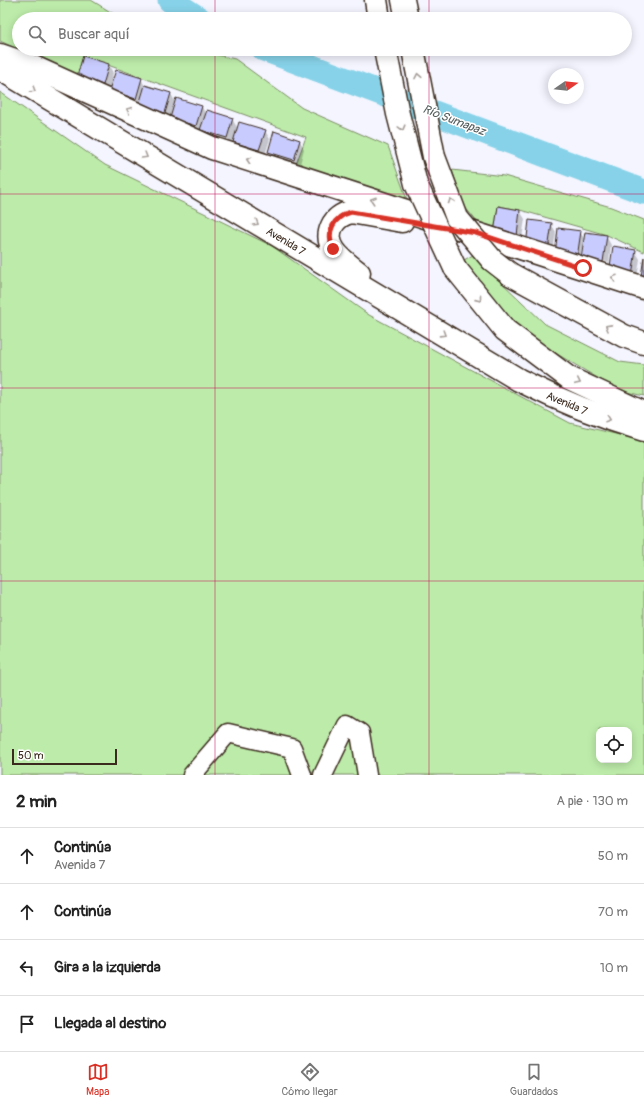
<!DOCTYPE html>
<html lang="es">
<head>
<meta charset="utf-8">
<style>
  body { margin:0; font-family:Pangolin,sans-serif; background:#f2f2f2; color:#222 }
  .controls { position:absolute; right:12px; bottom:12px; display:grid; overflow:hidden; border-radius:8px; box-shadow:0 2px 10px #0003 }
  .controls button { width:36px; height:36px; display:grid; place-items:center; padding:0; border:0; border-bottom:1px solid #e0e0e0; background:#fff; color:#222; font:20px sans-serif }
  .compass { position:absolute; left:548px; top:68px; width:36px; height:36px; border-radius:50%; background:#fff; box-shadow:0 2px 10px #0003; rotate:76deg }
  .scale { position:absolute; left:12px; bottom:10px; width:105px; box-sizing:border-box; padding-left:4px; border:2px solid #3b2a1e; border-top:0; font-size:11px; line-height:14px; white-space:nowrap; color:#3b2a1e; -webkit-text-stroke:3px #fff; paint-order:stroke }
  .stop { position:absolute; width:12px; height:12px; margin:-9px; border:3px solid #d93025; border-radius:50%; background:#fff }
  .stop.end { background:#d93025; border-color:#fff; box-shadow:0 1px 4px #0008 }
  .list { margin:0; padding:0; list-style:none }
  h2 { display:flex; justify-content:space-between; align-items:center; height:52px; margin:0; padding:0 16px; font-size:17px }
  h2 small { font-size:13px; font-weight:400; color:#767676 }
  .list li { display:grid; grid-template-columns:26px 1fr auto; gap:12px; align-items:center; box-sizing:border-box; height:56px; padding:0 16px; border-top:1px solid #e0e0e0 }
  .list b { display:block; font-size:15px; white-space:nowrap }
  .list p { margin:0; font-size:13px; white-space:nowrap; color:#767676 }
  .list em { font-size:13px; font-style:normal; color:#767676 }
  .icon { flex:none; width:22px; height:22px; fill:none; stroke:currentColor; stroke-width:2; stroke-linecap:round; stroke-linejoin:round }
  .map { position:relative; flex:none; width:644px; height:775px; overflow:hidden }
  .search { position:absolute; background:#fff; box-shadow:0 2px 10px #0003; left:12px; right:12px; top:12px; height:44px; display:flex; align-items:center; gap:10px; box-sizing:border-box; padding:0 14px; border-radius:22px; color:#767676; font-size:15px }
  .sheet { height:276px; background:#fff }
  nav { display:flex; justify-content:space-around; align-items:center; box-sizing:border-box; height:56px; border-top:1px solid #e0e0e0; background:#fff; font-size:11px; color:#767676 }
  nav a { display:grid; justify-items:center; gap:2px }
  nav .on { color:#d93025 }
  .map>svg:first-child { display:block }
</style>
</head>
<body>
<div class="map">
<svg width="644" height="775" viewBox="0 0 644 775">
  <rect width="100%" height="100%" fill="#f4f5ff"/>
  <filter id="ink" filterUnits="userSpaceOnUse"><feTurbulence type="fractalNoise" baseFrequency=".025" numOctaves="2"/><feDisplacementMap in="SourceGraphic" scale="8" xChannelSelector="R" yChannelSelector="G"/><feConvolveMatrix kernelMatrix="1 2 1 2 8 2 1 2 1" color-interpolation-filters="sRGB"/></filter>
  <g filter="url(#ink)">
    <g fill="#bdecaa" stroke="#7c8b64" fill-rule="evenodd">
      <polygon points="0,0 91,0 122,19 19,19 19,49 192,49 235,59 302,108 388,146 410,208 295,167 306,137 83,56 77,76 0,41"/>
      <path d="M0 92 105 165 272 246 369 315 570 423 644 441V775H0ZM599 730H629V760H599Z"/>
      <polygon points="452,170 504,176 611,207 644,220 644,252 607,235 520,210 498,206 494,233 487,234 464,206"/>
      <polygon points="473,255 545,324 620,362 644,365 644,396 618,390 530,338 499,306 464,260"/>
    </g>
    <g fill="#0003" fill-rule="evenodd">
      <polygon points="109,65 113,73 111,81 141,79 145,86 171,94 176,103 177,99 202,107 206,115 232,119 238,129 265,131 270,139 264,158 239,150 233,140 231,146 206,138 202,131 201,134 115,99 109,88 108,92 83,84"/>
      <polygon points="300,141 304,149 299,168 274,160 269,152"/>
      <polygon points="520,211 525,219 521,244 500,241"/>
      <polygon points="551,224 556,232 552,258 531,255"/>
      <path d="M580 232 585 240 606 236 611 245 608 270 560 263ZM586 259 608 262V264L586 261Z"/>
      <polygon points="614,247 635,251 640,259 636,284"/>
    </g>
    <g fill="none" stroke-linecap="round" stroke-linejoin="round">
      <g stroke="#87d2e8" stroke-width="25">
        <polyline points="170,0 199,19"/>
        <polyline points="264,49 644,192"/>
      </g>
    </g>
    <g fill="#c8cbfd" stroke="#3b2a1e">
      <polygon points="83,56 109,64 103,85 77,76"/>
      <polygon points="116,70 142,78 136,99 109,90"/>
      <polygon points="145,85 171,93 165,113 139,105"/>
      <polygon points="176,98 202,106 196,126 170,118"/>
      <polygon points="207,110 233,118 227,138 200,130"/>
      <polygon points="239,122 266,130 259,150 233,142"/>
      <polygon points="274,131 300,140 294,160 268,152"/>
      <polygon points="498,206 520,210 517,236 494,233"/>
      <polygon points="529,220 552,223 548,250 526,246"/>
      <polygon points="558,228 581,231 577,258 555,255"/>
      <polygon points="585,232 607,235 603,262 581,259"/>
      <polygon points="613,246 636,250 632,276 609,273"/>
      <polygon points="644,257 644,284 640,283"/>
    </g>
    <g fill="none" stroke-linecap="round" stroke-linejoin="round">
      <g stroke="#3b2a1e" stroke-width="21">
        <g id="minor">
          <polyline points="192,775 228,733 292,748 302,775"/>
          <polyline points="323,775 347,725 360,733 367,775"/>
        </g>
      </g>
      <g stroke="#3b2a1e" stroke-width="25">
        <g id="major">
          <polyline points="0,55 27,64 212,148 644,288"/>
          <path d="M0 69 519 380C560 401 600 417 644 430"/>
          <path d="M359 273C344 261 322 247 332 226 336 218 343 214 351 212L402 221"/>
        </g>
      </g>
      <g stroke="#3b2a1e" stroke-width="25">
        <g id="highway">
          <polyline points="376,0 379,19"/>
          <polyline points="403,0 407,19"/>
          <polyline points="455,268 505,330 569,378 644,413"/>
          <polyline points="510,274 624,336 644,343"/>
        </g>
      </g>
      <use href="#minor" stroke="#fff" stroke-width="18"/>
      <use href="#major" stroke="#fff" stroke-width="22"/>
      <use href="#highway" stroke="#fff" stroke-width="22"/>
      <g stroke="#3b2a1e" stroke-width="25" stroke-linecap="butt">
        <g id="highway-bridge">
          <polyline points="385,49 398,114 416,184 455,268"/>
          <polyline points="413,49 434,157 457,218 492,260 510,274"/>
        </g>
      </g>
      <use href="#highway-bridge" stroke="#fff" stroke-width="22"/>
    </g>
    <defs><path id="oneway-chevron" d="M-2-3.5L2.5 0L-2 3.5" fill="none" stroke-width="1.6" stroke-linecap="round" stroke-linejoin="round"/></defs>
    <g stroke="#a79f9a">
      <use href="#oneway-chevron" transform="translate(418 76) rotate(-101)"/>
      <use href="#oneway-chevron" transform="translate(33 90) rotate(32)"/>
      <use href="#oneway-chevron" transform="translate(129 110) rotate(-156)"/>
      <use href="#oneway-chevron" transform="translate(402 128) rotate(75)"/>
      <use href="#oneway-chevron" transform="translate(145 156) rotate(31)"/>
      <use href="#oneway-chevron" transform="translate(249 160) rotate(-162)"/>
      <use href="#oneway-chevron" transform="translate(373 200) rotate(-162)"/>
      <use href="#oneway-chevron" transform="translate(451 201) rotate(-110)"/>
      <use href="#oneway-chevron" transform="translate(256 223) rotate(31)"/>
      <use href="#oneway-chevron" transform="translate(614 278) rotate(-161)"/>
      <use href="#oneway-chevron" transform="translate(479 299) rotate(51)"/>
      <use href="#oneway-chevron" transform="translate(608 327) rotate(-151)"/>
      <use href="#oneway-chevron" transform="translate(443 334) rotate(32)"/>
      <use href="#oneway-chevron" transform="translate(578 382) rotate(25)"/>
      <use href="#oneway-chevron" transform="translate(608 419) rotate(19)"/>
    </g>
  </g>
  <g fill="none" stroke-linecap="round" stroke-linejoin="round" filter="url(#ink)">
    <path stroke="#d93025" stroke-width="5" d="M333 249C326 232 333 217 351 212L476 233 583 268"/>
  </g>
  <path fill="none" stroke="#c2185b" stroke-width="1" stroke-opacity="0.55" d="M215 0V19M429 0V19M215 49V775M429 49V775M0 194H644M0 388H644M0 581H644"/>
  <g text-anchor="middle" stroke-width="3" stroke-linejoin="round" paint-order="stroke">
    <g font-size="11" fill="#3b2a1e" stroke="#fff">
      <text transform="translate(286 241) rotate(31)" y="4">Avenida 7</text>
      <text transform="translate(567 403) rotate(23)" y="4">Avenida 7</text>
    </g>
    <g font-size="12" font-style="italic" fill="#525c5b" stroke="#fff">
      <text transform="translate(454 120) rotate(21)" y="4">Río Sumapaz</text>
    </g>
  </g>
</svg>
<div class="controls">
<button><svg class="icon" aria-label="locate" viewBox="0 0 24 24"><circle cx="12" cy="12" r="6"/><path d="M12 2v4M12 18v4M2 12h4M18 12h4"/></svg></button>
</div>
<svg class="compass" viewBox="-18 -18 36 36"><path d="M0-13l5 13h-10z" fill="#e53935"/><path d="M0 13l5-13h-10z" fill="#767676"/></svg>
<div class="scale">50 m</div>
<div class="stop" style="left:583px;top:268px"></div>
<div class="stop end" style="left:333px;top:249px"></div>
<div class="search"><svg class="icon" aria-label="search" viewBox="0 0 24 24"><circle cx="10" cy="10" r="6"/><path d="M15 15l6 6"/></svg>Buscar aquí</div>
</div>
<section class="sheet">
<h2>2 min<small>A pie · 130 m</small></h2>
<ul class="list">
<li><svg class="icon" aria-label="ahead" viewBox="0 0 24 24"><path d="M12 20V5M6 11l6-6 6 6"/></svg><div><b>Continúa</b><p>Avenida 7</p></div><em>50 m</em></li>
<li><svg class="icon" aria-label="ahead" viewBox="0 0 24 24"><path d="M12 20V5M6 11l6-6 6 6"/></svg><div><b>Continúa</b></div><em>70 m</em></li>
<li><svg class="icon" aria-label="left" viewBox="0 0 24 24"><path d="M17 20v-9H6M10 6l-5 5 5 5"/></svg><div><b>Gira a la izquierda</b></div><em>10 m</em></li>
<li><svg class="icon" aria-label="arrive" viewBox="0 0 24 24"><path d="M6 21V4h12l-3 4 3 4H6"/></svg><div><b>Llegada al destino</b></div></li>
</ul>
</section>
<nav>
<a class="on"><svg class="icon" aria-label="map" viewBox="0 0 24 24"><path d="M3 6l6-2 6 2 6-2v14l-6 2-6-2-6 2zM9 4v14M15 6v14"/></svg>Mapa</a>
<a><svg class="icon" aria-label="directions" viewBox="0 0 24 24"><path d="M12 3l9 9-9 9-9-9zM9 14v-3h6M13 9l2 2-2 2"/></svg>Cómo llegar</a>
<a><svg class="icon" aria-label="saved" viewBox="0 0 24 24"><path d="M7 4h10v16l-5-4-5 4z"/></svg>Guardados</a>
</nav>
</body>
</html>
